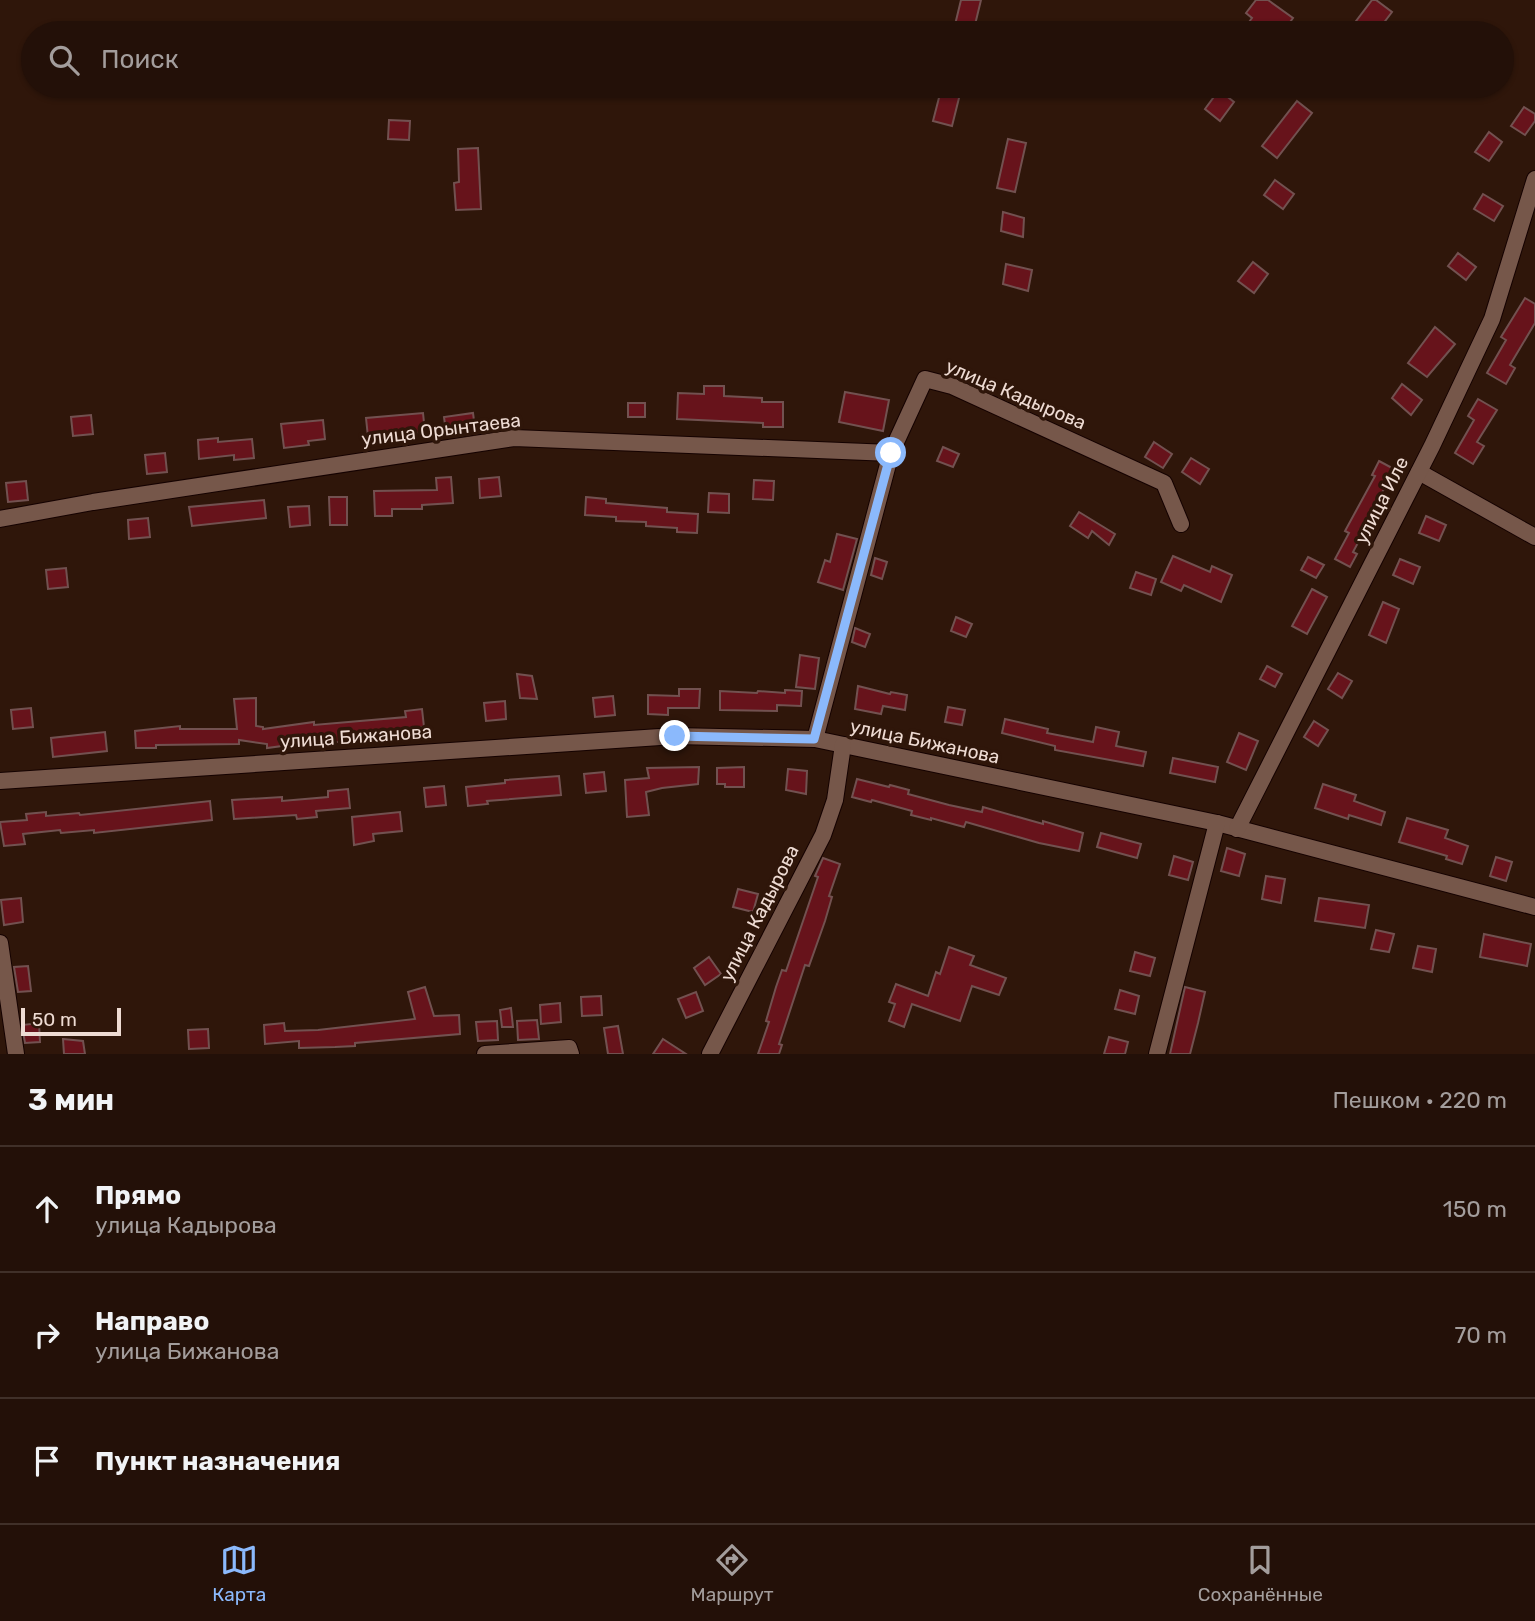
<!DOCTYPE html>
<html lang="ru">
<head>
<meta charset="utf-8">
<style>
  body { margin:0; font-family:Rubik,sans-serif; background:#2f1e16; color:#f1f3f6 }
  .scale { position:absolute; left:21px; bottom:18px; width:100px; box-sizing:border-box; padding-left:7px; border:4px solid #eedbd3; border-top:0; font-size:19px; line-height:24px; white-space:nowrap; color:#eedbd3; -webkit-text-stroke:5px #2f160a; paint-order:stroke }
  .stop { position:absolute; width:21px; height:21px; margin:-16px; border:5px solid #8bb9fc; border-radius:50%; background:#fff }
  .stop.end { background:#8bb9fc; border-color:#fff; box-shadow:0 2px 7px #0008 }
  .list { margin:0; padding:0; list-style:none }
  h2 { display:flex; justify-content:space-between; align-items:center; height:91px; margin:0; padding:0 28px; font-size:30px }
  h2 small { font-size:23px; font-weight:400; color:#a39d9c }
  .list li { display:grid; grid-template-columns:46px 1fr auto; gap:21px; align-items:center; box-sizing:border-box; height:126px; padding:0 28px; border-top:2px solid #403029 }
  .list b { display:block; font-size:26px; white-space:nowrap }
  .list p { margin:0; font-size:23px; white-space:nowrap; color:#a39d9c }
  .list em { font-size:23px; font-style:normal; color:#a39d9c }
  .icon { flex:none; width:38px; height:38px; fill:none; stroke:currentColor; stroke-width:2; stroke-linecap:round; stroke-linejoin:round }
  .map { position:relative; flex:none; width:1535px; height:1054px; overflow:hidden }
  .search { position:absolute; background:#231008; box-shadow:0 2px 5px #0004; left:21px; right:21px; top:21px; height:77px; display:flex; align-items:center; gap:18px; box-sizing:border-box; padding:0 24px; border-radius:38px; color:#a39d9c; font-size:26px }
  .sheet { height:469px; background:#231008 }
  nav { display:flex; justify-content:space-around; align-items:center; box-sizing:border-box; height:98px; border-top:2px solid #403029; background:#231008; font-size:19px; color:#a39d9c }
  nav a { display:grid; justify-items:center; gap:4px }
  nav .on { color:#8bb9fc }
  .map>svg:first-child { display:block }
</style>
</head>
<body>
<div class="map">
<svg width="1535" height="1054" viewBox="0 0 1535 1054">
  <rect width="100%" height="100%" fill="#2f160a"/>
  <g fill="#67131b" stroke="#725150" stroke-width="2">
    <polygon points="961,0 981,0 973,33 953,33"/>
    <polygon points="1256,0 1268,0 1293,18 1282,33 1241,33 1252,18 1246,13"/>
    <polygon points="1372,0 1376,0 1392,12 1376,33 1347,33"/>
    <polygon points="942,86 962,86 952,126 933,121"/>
    <polygon points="1219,90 1234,102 1220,121 1205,109"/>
    <polygon points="1297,101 1312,113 1277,158 1262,146"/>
    <polygon points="1524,107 1535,114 1535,121 1525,135 1511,126"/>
    <polygon points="389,120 410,121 409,140 388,139"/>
    <polygon points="1489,132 1502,142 1489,161 1475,152"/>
    <polygon points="1008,139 1026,143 1015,192 997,188"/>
    <polygon points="478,148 481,209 456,210 454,183 459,182 458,149"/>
    <polygon points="1275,180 1294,194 1283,209 1264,195"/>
    <polygon points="1483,194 1503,206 1494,221 1474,209"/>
    <polygon points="1003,212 1024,218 1023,237 1001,231"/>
    <polygon points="1458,253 1476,267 1466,280 1448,266"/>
    <polygon points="1253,262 1268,274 1254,293 1238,281"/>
    <polygon points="1006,264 1032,270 1028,291 1003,284"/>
    <polygon points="1525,298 1535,304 1535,323 1510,365 1515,368 1506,384 1487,373 1506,340 1501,337"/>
    <polygon points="1435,327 1455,344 1427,377 1408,363"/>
    <polygon points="1402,384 1422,400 1411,415 1392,398"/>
    <polygon points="704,386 724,386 724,396 762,398 762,402 783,402 783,427 763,427 763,423 677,419 678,393 704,394"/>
    <polygon points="845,392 889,400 883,431 839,422"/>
    <polygon points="1478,399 1497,410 1477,442 1484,446 1473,464 1455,453 1474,420 1468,416"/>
    <rect x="628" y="403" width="17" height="14"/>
    <polygon points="423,413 425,432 368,437 366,418"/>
    <polygon points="473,413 475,428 446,432 444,417"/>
    <polygon points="91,415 93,434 73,436 71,417"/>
    <polygon points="323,420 325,439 308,441 309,445 284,448 281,424"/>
    <polygon points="218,438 218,442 252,439 254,458 234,460 234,455 199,459 198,440"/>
    <polygon points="1154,442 1172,454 1163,468 1145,457"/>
    <polygon points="943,447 959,454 953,467 937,461"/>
    <polygon points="165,453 167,472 147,474 145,455"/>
    <polygon points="1191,458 1209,469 1200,484 1182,472"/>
    <polygon points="1379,461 1394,469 1381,495 1383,496 1353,552 1357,554 1350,567 1335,559 1349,533 1345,531 1375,476 1372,475"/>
    <polygon points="451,477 453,503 422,505 422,509 392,509 392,516 375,516 374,491 437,490 436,478"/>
    <polygon points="499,477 501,496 480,498 479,479"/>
    <polygon points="754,480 774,481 773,500 753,499"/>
    <polygon points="26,481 28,500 8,502 6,483"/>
    <polygon points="709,493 729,494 729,513 708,512"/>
    <polygon points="329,497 347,497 347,525 330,525"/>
    <polygon points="586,497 606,499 606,503 667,508 667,512 698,514 697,533 677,532 677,528 646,526 646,522 616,521 616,517 585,515"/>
    <polygon points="264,500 266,518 192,526 189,507"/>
    <polygon points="309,506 310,525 290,527 288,507"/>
    <polygon points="1079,512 1115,534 1109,545 1092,531 1088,538 1070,526"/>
    <polygon points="1426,516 1446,525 1439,541 1419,533"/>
    <polygon points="148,518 150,537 129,539 128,520"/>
    <polygon points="837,534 857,539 843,590 818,582 825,560 830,562"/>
    <polygon points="1173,556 1210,572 1212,566 1232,575 1221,602 1184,585 1181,591 1161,582"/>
    <polygon points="1308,557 1324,565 1316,578 1301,570"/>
    <polygon points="875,558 887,562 882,579 871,575"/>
    <polygon points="1400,559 1420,567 1413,584 1393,575"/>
    <polygon points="66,568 68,587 48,589 46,570"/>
    <polygon points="1136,572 1156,579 1151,595 1130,588"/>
    <polygon points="1312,589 1327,597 1307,634 1292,626"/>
    <polygon points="1383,602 1399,609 1386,643 1369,635"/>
    <polygon points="956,617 972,624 966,637 951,631"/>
    <polygon points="855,628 870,634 865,647 852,642"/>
    <polygon points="800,655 819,658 815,689 796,687"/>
    <polygon points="1267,666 1282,674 1275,687 1260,679"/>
    <polygon points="1338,673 1352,681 1342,698 1328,689"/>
    <polygon points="517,674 532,676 537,699 520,698"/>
    <polygon points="858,686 890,694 891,692 907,695 905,710 883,706 881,714 855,709"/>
    <polygon points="679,689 700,689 699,708 668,708 668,715 648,714 648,695 679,696"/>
    <polygon points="785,690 802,691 801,706 777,705 777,711 720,710 720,691 757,693 758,691 785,693"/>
    <polygon points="613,696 615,715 595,717 593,698"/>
    <polygon points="256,698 256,726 263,727 263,729 314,722 314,725 406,717 405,711 422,709 424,727 405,729 405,734 389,736 388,733 347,737 347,741 327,743 327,740 267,748 267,744 239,740 239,744 156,745 156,748 136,748 135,731 180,726 180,729 237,729 234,699"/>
    <polygon points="505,701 506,719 486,721 484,703"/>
    <polygon points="948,707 965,710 962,725 945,722"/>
    <polygon points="31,708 33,727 13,729 11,710"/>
    <polygon points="1005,719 1048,729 1047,733 1093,742 1096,727 1119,732 1116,746 1146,752 1143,766 1055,750 1055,746 1002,733"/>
    <polygon points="1314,721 1328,730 1318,746 1304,737"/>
    <polygon points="105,732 107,751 53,757 51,738"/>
    <polygon points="1239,733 1258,741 1246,770 1227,762"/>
    <polygon points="1173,758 1218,767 1215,782 1170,773"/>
    <polygon points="699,767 698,784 662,788 646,792 649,815 627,817 625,780 649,778 647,768"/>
    <polygon points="744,767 744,787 725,787 725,784 717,784 717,768"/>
    <polygon points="788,769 807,771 806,794 786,790"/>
    <polygon points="604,772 606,791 586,793 584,774"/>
    <polygon points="559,776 561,795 487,801 488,804 468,806 466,787 505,783 505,780"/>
    <polygon points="857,779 889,787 890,785 909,790 908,794 949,805 982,812 983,807 1043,824 1043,821 1083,833 1079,851 1039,843 966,822 964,827 931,818 931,820 911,815 912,811 872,800 871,802 852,797"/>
    <polygon points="1323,784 1356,795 1354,801 1385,812 1381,825 1349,815 1348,819 1315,808"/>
    <polygon points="444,786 446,805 426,807 424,788"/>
    <polygon points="348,789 350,808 316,811 317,817 297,819 296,815 234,819 232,800 282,797 282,801 328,797 328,791"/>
    <polygon points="210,801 212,820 94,833 94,830 61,833 60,830 23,834 25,844 4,846 0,822 27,820 26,814 46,812 46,816 79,813 80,815"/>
    <polygon points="400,812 402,831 373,834 374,841 354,845 352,817"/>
    <polygon points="1407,818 1448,830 1445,838 1468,846 1462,864 1446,859 1447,856 1399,842"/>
    <polygon points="1101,833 1141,844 1137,858 1097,847"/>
    <polygon points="1227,848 1245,854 1239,876 1221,871"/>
    <polygon points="1174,856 1193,862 1188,880 1169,875"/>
    <polygon points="1496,857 1512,862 1506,881 1490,876"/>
    <polygon points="823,858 840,864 829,896 832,897 825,921 809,966 805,965 779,1044 782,1045 779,1054 758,1054 769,1022 766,1021 776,987 782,970 786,971 818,877 815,876"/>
    <polygon points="1266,876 1285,879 1281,903 1262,899"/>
    <polygon points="738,889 758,894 753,912 733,907"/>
    <polygon points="21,898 23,922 4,925 1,900"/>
    <polygon points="1319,898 1369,905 1365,928 1315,921"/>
    <polygon points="1376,930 1394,934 1389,952 1371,949"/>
    <polygon points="1484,934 1531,944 1527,966 1480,957"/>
    <polygon points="1418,946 1436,949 1432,972 1413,968"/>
    <polygon points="949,947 974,956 970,965 1006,978 999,995 972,986 960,1021 912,1004 904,1027 889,1021 895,1004 889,1002 896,984 928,996 936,972 940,974"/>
    <polygon points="1135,952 1155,958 1150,976 1130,971"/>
    <polygon points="709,957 721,974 705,985 694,968"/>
    <polygon points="28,966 31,991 18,992 14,967"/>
    <polygon points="425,987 434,1016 459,1015 460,1034 355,1043 355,1046 335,1047 299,1048 299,1041 265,1044 264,1025 284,1023 285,1031 318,1030 415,1019 408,992"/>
    <polygon points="1185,987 1205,992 1198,1023 1190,1054 1170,1054"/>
    <polygon points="1120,990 1139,996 1135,1014 1115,1009"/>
    <polygon points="696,992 703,1011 686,1018 678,999"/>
    <polygon points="601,996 602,1015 582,1016 581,997"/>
    <polygon points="560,1003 561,1022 541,1024 540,1005"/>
    <polygon points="511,1008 513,1027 502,1027 500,1010"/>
    <polygon points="537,1020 539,1039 518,1040 517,1021"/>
    <polygon points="497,1021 498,1040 478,1041 476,1022"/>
    <polygon points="39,1023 40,1042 25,1043 22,1025"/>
    <polygon points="618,1026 623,1054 608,1054 604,1028"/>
    <polygon points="208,1029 209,1048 189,1049 188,1030"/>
    <polygon points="1109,1037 1128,1042 1125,1054 1104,1054"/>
    <polygon points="63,1039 83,1041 85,1054 64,1054"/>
    <polygon points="663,1039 686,1054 653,1054"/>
  </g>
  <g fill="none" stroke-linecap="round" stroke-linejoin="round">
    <g stroke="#150200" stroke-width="18">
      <g id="street">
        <polyline points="1419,472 1535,537"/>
        <polyline points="0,519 93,502 514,438 891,453"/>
        <polyline points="815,739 891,453 925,379 952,386 1164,483 1181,524"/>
        <polyline points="0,781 675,736 815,739 1217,823 1535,907"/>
        <polyline points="1237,829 1432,446 1492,319 1535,179"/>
        <polyline points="0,943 16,1054"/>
        <polyline points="485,1054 569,1048 571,1054"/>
        <polyline points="710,1054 823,835 835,800 843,745"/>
        <polyline points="1157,1054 1217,823"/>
      </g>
    </g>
    <use href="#street" stroke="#76574a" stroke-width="16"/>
  </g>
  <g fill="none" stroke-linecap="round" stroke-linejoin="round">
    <polyline stroke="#8bb9fc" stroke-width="9" points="675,736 814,739 891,453"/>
  </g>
  <g text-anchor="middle" stroke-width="7" stroke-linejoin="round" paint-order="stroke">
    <g font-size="19" fill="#eedbd3" stroke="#2f160a">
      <text transform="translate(1016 394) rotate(23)" y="7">улица Кадырова</text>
      <text transform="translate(441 429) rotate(-7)" y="7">улица Орынтаева</text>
      <text transform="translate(1381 500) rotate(-63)" y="7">улица Иле</text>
      <text transform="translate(356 736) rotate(-4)" y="7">улица Бижанова</text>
      <text transform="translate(925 741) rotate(12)" y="7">улица Бижанова</text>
      <text transform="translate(759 913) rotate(-63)" y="7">улица Кадырова</text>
    </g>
  </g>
</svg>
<div class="scale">50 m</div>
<div class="stop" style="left:891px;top:453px"></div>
<div class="stop end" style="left:675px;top:736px"></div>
<div class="search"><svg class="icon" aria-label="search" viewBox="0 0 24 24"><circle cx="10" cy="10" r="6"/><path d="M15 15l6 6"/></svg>Поиск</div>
</div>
<section class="sheet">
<h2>3 мин<small>Пешком · 220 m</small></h2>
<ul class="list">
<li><svg class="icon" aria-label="ahead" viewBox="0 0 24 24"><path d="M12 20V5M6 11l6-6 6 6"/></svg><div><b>Прямо</b><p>улица Кадырова</p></div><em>150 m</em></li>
<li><svg class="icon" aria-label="right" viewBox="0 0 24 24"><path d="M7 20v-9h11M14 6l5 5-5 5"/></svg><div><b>Направо</b><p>улица Бижанова</p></div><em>70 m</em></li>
<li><svg class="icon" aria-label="arrive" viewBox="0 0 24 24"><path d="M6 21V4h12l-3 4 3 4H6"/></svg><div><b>Пункт назначения</b></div></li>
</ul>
</section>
<nav>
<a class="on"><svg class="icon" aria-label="map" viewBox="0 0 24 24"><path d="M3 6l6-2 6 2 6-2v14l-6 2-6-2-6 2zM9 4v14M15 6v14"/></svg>Карта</a>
<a><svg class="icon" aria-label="directions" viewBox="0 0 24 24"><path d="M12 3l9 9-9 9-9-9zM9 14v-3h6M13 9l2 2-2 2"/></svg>Маршрут</a>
<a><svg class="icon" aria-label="saved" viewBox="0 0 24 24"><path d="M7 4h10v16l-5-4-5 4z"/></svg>Сохранённые</a>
</nav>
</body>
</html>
